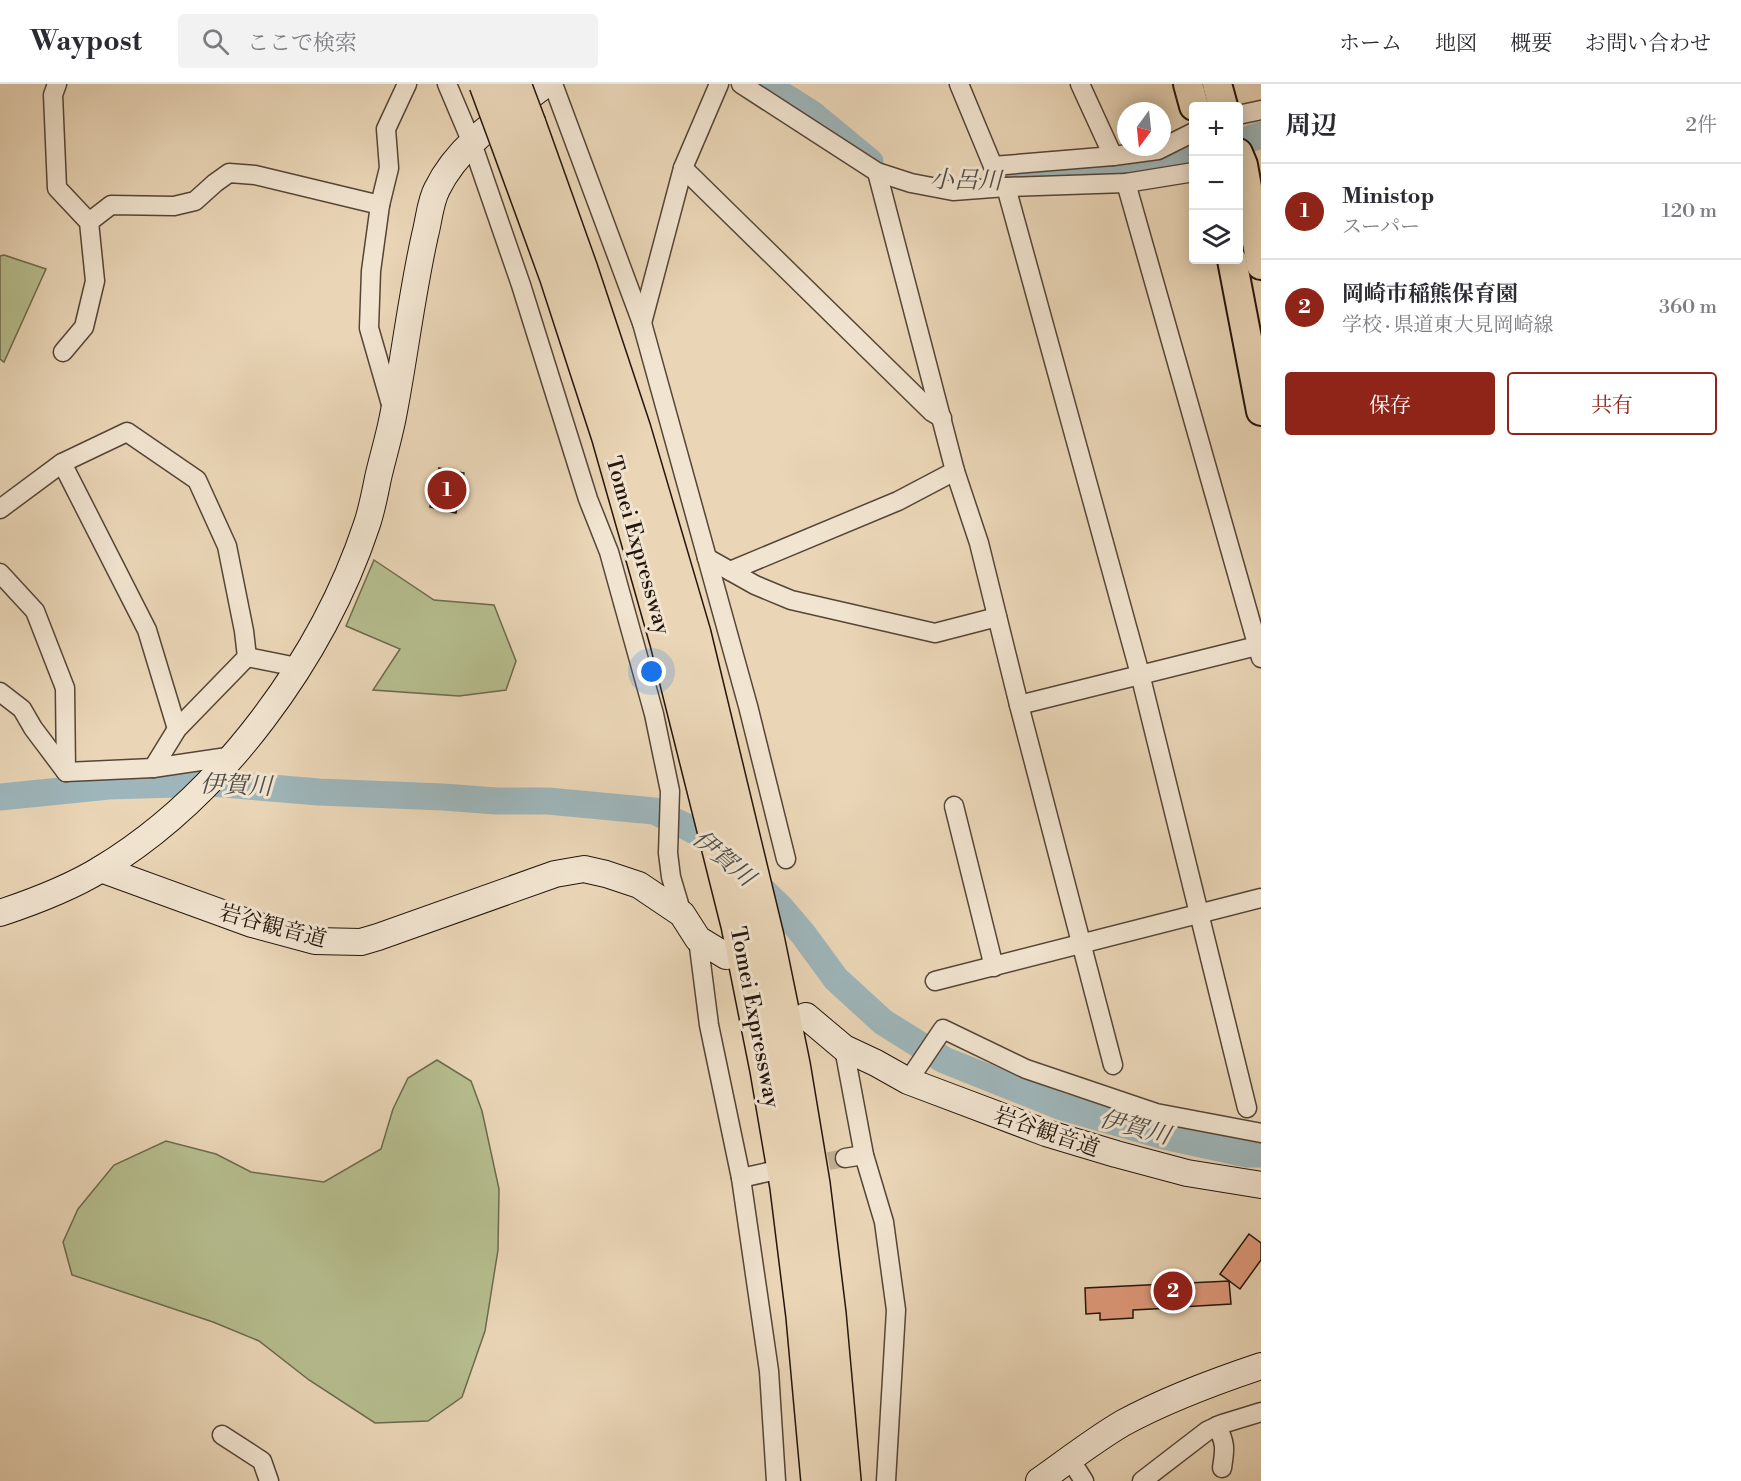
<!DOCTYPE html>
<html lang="ja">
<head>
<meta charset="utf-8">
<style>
  body { margin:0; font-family:"Libre Bodoni","Noto Serif JP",serif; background:#f2f2f3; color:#2b2b33 }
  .controls { position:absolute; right:18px; top:18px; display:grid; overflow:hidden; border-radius:6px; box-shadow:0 3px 15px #0003 }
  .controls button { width:54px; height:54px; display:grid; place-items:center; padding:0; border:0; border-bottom:2px solid #e1e1e2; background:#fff; color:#2b2b33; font:30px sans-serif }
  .compass { position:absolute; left:1117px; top:18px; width:54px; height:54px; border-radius:50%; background:#fff; box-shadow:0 3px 15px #0003; rotate:195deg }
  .you { position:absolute; left:652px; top:588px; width:21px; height:21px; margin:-15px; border:4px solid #fff; border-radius:50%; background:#1a73e8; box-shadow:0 0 0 9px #1a73e833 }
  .badge { display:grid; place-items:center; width:39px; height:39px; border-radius:50%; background:#8f2418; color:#fff; font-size:20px; font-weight:700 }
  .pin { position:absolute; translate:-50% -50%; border:3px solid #fff; box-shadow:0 2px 6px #0006 }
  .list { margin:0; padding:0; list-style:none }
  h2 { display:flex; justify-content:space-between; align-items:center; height:78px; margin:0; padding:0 24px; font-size:26px }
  h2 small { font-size:20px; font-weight:400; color:#7c7c81 }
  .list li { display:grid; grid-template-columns:39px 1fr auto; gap:18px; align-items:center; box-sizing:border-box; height:96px; padding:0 24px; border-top:2px solid #e1e1e2 }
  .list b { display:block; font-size:22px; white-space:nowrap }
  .list p { margin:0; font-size:20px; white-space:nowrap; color:#7c7c81 }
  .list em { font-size:20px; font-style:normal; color:#7c7c81 }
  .actions { display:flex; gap:12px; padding:18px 24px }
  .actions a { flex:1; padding:14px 0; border:2px solid #8f2418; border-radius:6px; text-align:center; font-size:21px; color:#8f2418 }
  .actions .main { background:#8f2418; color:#fff }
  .icon { flex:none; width:33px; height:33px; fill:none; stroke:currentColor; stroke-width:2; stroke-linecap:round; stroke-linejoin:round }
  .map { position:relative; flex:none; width:1261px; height:1397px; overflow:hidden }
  header { display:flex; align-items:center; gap:36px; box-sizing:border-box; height:84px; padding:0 30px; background:#fff; border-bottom:2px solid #e1e1e2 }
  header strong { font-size:28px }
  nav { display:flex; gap:33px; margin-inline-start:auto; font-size:21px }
  .search { width:420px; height:54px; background:#f2f2f3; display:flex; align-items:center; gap:15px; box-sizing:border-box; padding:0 21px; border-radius:6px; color:#7c7c81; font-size:22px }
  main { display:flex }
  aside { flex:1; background:#fff }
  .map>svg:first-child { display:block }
</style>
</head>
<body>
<header>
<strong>Waypost</strong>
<div class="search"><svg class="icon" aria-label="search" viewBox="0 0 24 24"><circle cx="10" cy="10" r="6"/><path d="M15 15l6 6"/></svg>ここで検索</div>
<nav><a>ホーム</a><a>地図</a><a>概要</a><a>お問い合わせ</a></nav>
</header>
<main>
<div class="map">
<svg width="1261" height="1397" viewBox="0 0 1261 1397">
  <rect width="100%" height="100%" fill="#ead6b7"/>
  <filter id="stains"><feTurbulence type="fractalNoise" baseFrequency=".00333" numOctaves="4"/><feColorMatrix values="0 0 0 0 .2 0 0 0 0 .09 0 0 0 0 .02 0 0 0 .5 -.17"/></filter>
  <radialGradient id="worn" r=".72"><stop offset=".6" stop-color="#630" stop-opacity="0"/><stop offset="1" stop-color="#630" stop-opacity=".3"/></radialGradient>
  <g fill="#b6be8f" stroke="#6c6a4e" stroke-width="1.5">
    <polygon points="4,171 46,185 4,278 0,275 0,172"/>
    <polygon points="374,476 434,516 494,521 516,577 506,606 459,612 373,606 400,565 346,542"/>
    <polygon points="437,976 471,997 482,1027 499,1105 498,1166 485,1247 462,1313 428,1337 375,1339 309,1296 259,1257 213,1238 72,1191 63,1158 78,1125 114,1081 166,1057 216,1070 251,1088 324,1098 381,1065 393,1025 408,994"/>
  </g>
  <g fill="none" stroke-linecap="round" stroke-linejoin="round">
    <g stroke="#9eb6bb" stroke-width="27">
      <polyline points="765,0 812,30 870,78"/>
      <polyline points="1238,59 1261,51"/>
      <polyline points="1018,96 1153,82 1194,71"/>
      <polyline points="0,713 109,702 211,699 319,708 443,713 496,717 548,717 654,727 705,752 780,823 803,850 836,895 883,938 944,976 1062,1023 1164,1052 1247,1070 1261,1070"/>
    </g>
  </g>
  <g fill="#e19b7d" stroke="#23150c" stroke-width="1.5">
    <polygon points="439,384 464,389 456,429 430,423"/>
    <polygon points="1249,1150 1261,1159 1261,1176 1240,1205 1220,1190"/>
    <polygon points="1229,1197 1231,1220 1181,1223 1180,1206 1170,1207 1171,1224 1133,1226 1133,1234 1100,1236 1100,1229 1086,1230 1085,1204"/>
  </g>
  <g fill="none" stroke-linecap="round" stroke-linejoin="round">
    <polyline stroke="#c2af95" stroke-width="18" stroke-dasharray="18 9" stroke-linecap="butt" points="802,1082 845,1074"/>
    <g stroke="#554537" stroke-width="21">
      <g id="street">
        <polyline points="57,0 53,11 57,104 89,138 95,197 84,243 63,268"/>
        <polyline points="447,0 472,59 521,201 588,415 609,468 654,630 670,707 668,769 671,793 682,830"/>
        <polyline points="553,0 642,239 748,622 786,775"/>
        <polyline points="741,0 877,88 911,99 953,107 1006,103 1126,99 1194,88"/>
        <polyline points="959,0 993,82 1113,72 1158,66 1194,48"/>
        <polyline points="1080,0 1113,72"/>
        <polyline points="1238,31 1261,26"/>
        <polyline points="683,84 932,328 942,334"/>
        <polyline points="877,88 955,387 979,459 1019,621 1113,981"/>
        <polyline points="1126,99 1261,574"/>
        <polyline points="1006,103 1140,590 1247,1024"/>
        <polyline points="89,138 111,121 174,122 195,117 215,99 229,89 255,91 380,121"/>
        <polyline points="642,239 683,84 719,0"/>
        <polyline points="392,324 369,244 371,187 380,121 389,84 386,45 407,0"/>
        <polyline points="62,379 147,546 177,645"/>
        <polyline points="0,425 62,379 127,348 197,396 227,462 244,547 247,573"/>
        <polyline points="707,474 755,501 791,516 935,549 997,533"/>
        <polyline points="730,487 898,417 955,387"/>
        <polyline points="0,489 35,527 65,604 66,688"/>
        <polyline points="247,573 297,583"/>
        <polyline points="0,608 22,625 33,644 66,688 153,684 234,672"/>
        <polyline points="1019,621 1261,561"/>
        <polyline points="153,684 177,645 247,573"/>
        <polyline points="954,722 994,883"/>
        <polyline points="698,855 709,941 741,1094 769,1287 776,1397"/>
        <polyline points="935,897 1261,814"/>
        <polyline points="844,964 864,1071 884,1138 896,1226 886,1397"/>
        <polyline points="908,997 943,945 1026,985 1156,1029 1261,1049"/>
        <polyline points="845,1074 864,1071"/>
        <polyline points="741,1094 768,1088"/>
        <path d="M1217 1342C1226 1360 1225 1365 1222 1384"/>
        <polyline points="222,1351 262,1377 269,1397"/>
        <polyline points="1070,1375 1084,1397"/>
        <polyline points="1142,1397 1207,1347 1222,1340 1261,1328"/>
      </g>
    </g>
    <g stroke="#23150c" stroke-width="28">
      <g id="secondary">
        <polyline points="101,785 252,840 315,857 361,858 378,853 555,790 584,785 606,790 639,801 682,830 698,855 726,872"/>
        <path d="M0 829C33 818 72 803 101 785 222 712 323 573 367 440 372 425 375 409 378 394 383 372 390 350 394 327 405 269 412 209 425 151 429 136 430 118 437 105 459 59 507 30 546 0"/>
        <polyline points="806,932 844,964 876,979 908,997 1046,1049 1116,1070 1187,1089 1261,1101"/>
        <path d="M1039 1397C1066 1378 1094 1356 1123 1339 1167 1315 1213 1298 1261 1282"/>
      </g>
    </g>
    <g stroke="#23150c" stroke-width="32">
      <g id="primary">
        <polyline points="1188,0 1194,22"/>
        <polyline points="1217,0 1223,22"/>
        <polyline points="1238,69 1243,81 1261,181"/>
        <polyline points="1232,176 1261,327"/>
      </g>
    </g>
    <g stroke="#23150c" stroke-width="36">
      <g id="highway">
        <polyline points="529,40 580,183 634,346 694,550 767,853 793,980 813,1100 829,1230 844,1397"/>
        <polyline points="506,54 556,191 609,354 667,558 738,841 767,986 787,1103 803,1232 818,1397"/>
      </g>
    </g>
    <use href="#street" stroke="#f1e4d0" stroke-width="18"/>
    <use href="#secondary" stroke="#f1e4d0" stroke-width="26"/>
    <use href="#primary" stroke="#ead6b7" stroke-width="28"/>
    <use href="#highway" stroke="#ead6b7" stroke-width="33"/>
    <g stroke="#23150c" stroke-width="36" stroke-linecap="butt">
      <g id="highway-bridge">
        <polyline points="486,0 506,54"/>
        <polyline points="514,0 529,40"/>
      </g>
    </g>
    <use href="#highway-bridge" stroke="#ead6b7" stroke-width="33"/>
  </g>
  <g text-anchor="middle" stroke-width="6" stroke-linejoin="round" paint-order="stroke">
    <g font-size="22" fill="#23150c" stroke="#f1e4d0">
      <text transform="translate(639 461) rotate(74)" y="8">Tomei Expressway</text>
      <text transform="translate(273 841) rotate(15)" y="8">岩谷観音道</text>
      <text transform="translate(756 933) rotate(79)" y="8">Tomei Expressway</text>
      <text transform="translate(1047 1047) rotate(19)" y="8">岩谷観音道</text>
    </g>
    <g font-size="24" font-style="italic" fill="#4e4d49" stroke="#f1e4d0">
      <text transform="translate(966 96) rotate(1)" y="8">小呂川</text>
      <text transform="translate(236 701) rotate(2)" y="8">伊賀川</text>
      <text transform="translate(724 774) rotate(40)" y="8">伊賀川</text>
      <text transform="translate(1135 1043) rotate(15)" y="8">伊賀川</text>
    </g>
  </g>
  <rect width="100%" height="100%" filter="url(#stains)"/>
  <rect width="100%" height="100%" fill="url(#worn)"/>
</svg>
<div class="controls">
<button>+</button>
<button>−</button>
<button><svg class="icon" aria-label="layers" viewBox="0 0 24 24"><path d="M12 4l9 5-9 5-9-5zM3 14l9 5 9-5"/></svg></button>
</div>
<svg class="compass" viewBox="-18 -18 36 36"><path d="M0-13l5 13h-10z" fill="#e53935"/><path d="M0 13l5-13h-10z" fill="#7c7c81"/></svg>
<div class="you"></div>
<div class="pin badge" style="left:447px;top:406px">1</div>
<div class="pin badge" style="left:1173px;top:1207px">2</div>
</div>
<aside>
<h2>周辺<small>2件</small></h2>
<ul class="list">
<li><span class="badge">1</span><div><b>Ministop</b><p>スーパー</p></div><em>120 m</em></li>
<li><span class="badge">2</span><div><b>岡崎市稲熊保育園</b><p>学校 · 県道東大見岡崎線</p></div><em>360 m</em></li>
</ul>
<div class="actions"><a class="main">保存</a><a>共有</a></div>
</aside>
</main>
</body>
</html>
